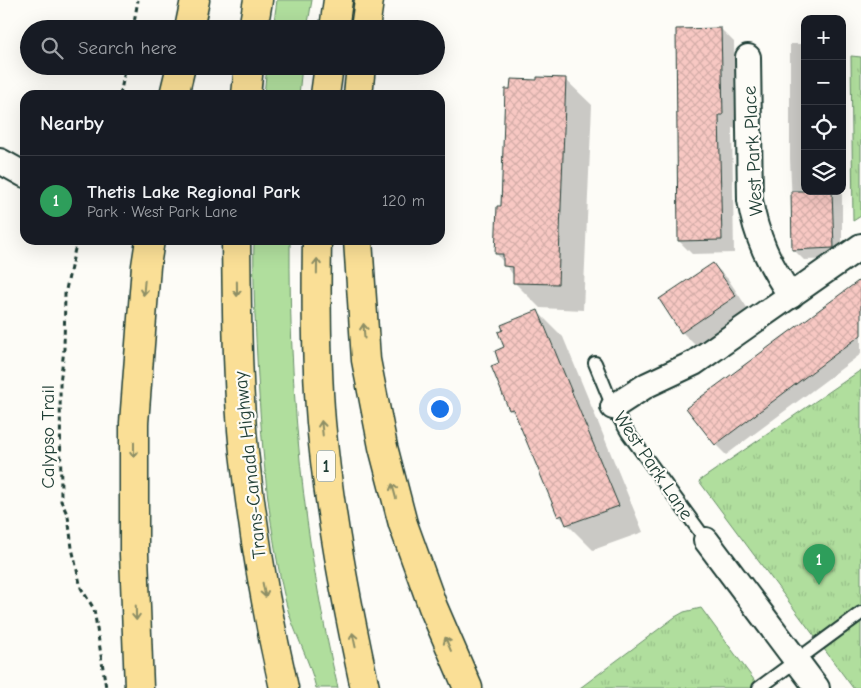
<!DOCTYPE html>
<html lang="en">
<head>
<meta charset="utf-8">
<style>
  body { margin:0; font-family:"Comic Neue",sans-serif; background:#20242c; color:#f1f3f6 }
  .controls { position:absolute; right:15px; top:15px; display:grid; overflow:hidden; border-radius:10px; box-shadow:0 5px 20px #0002 }
  .controls button { width:45px; height:45px; display:grid; place-items:center; padding:0; border:0; border-bottom:1px solid #363941; background:#171b24; color:#f1f3f6; font:25px sans-serif }
  .you { position:absolute; left:439px; top:408px; width:18px; height:18px; margin:-12px; border:4px solid #fff; border-radius:50%; background:#1a73e8; box-shadow:0 0 0 8px #1a73e833 }
  .badge { display:grid; place-items:center; width:32px; height:32px; border-radius:50%; background:#d1495b; color:#fff; font-size:16px; font-weight:700 }
  .pin { position:absolute; translate:-50% -41px; filter:drop-shadow(0 1px 2px #0008) }
  .pin::after { content:''; position:absolute; top:26px; width:18px; height:15px; background:inherit; clip-path:polygon(0 0,100% 0,50% 100%) }
  .list { margin:0; padding:0; list-style:none }
  h2 { display:flex; justify-content:space-between; align-items:center; height:65px; margin:0; padding:0 20px; font-size:21px }
  h2 small { font-size:16px; font-weight:400; color:#9ea1a6 }
  .list li { display:grid; grid-template-columns:32px 1fr auto; gap:15px; align-items:center; box-sizing:border-box; height:90px; padding:0 20px; border-top:1px solid #363941 }
  .list b { display:block; font-size:19px; white-space:nowrap }
  .list p { margin:0; font-size:16px; white-space:nowrap; color:#9ea1a6 }
  .list em { font-size:16px; font-style:normal; color:#9ea1a6 }
  .icon { flex:none; width:28px; height:28px; fill:none; stroke:currentColor; stroke-width:2; stroke-linecap:round; stroke-linejoin:round }
  .map { position:relative; flex:none; width:861px; height:688px; overflow:hidden }
  .search { position:absolute; background:#171b24; box-shadow:0 5px 20px #0002; left:20px; top:20px; width:425px; height:55px; display:flex; align-items:center; gap:12px; box-sizing:border-box; padding:0 18px; border-radius:28px; color:#9ea1a6; font-size:19px }
  .panel { position:absolute; background:#171b24; box-shadow:0 5px 20px #0002; left:20px; top:90px; width:425px; height:155px; border-radius:15px }
  .map>svg:first-child { display:block }
</style>
</head>
<body>
<div class="map">
<svg width="861" height="688" viewBox="0 0 861 688">
  <defs>
    <pattern id="park-tufts" width="24" height="20" patternUnits="userSpaceOnUse" patternTransform="scale(1.25)"><rect width="24" height="20" fill="#b0de9d"/><path d="M3 7l-1-3M5 7V3M7 7l1-3M15 17l-1-3M17 17v-4M19 17l1-3" fill="none" stroke="#97bf88"/></pattern>
    <pattern id="building-cross-hatch" width="8" height="8" patternUnits="userSpaceOnUse" patternTransform="scale(1.25)"><rect width="8" height="8" fill="#f8c8c3"/><path d="M0 0l8 8M0 8l8-8" fill="none" stroke="#d4ada8"/></pattern>
  </defs>
  <rect width="100%" height="100%" fill="#fdfcf7"/>
  <filter id="ink" filterUnits="userSpaceOnUse"><feTurbulence type="fractalNoise" baseFrequency=".02" numOctaves="2"/><feDisplacementMap in="SourceGraphic" scale="10" xChannelSelector="R" yChannelSelector="G"/><feConvolveMatrix kernelMatrix="1 2 1 2 8 2 1 2 1" color-interpolation-filters="sRGB"/></filter>
  <g filter="url(#ink)">
    <g fill="#b0de9d" stroke="#688e68">
      <polygon points="277,0 312,0 307,29 273,29"/>
      <polygon points="267,66 302,66 299,95 264,95"/>
      <path d="M254 240H290C289 391 303 541 338 688H316C309 657 292 630 285 599 267 520 261 438 257 358 255 319 253 279 254 240Z"/>
    </g>
    <g fill="url(#park-tufts)" stroke="#688e68">
      <polygon points="851,56 861,57 861,216 853,221"/>
      <polygon points="861,370 861,688 853,688 699,481"/>
      <polygon points="701,608 760,688 580,688 675,617 684,612"/>
    </g>
    <g fill="#0003">
      <polygon points="721,29 734,42 735,128 732,128 734,253 692,254 679,241"/>
      <polygon points="790,44 805,44 805,191 842,191 842,259 804,260 794,250 790,159"/>
      <polygon points="512,80 566,80 592,105 583,310 540,308 514,282 514,276 496,253"/>
      <polygon points="713,264 728,279 750,312 697,347 682,332"/>
      <polygon points="861,280 861,354 726,455 715,444"/>
      <polygon points="537,311 563,337 643,532 593,550 559,516 518,417 510,410 493,366 501,363 506,348"/>
    </g>
    <g fill="url(#building-cross-hatch)" stroke="#1f3d34">
      <polygon points="721,28 723,115 719,115 722,240 678,241 676,29"/>
      <polygon points="537,77 566,78 558,284 513,283 513,267 503,266 503,254 495,254 497,206 501,206 505,89 510,89 511,79 537,80"/>
      <polygon points="791,191 832,191 834,248 792,250"/>
      <polygon points="713,263 736,296 681,333 659,299"/>
      <polygon points="861,279 861,335 715,445 686,408"/>
      <polygon points="538,310 619,506 566,525 562,515 558,517 513,409 509,410 491,366 499,363 495,351 504,347 498,332 503,330 501,325"/>
    </g>
    <g fill="none" stroke-linecap="round" stroke-linejoin="round">
      <g stroke="#1f3d34" stroke-width="16">
        <g id="lane">
          <polyline points="595,363 613,407 628,433 706,540"/>
          <polyline points="759,688 861,613"/>
        </g>
      </g>
      <g stroke="#1f3d34" stroke-width="28">
        <g id="street">
          <path d="M748 57 750 200C756 237 770 266 791 296"/>
          <polyline points="0,161 25,175"/>
          <polyline points="613,407 647,385 694,363 861,246"/>
          <polyline points="706,540 817,688"/>
        </g>
      </g>
      <g stroke="#1f3d34" stroke-width="31">
        <g id="highway">
          <polyline points="189,29 195,0"/>
          <polyline points="253,29 258,0"/>
          <polyline points="334,29 338,0"/>
          <polyline points="365,29 369,0"/>
          <polyline points="174,95 181,66"/>
          <polyline points="246,95 249,66"/>
          <polyline points="325,95 329,66"/>
          <polyline points="358,95 361,66"/>
          <path d="M236 240C237 311 237 382 244 452 253 532 266 610 284 688"/>
          <path d="M317 240C316 301 316 361 321 422 329 512 346 600 365 688"/>
          <polyline points="358,240 366,360 383,447 403,524 433,607 468,688"/>
          <polyline points="139,688 134,554 134,423 146,266 150,240"/>
        </g>
      </g>
      <g stroke="#1f3d34" stroke-width="3" stroke-dasharray="5 4" stroke-linecap="butt">
        <polyline points="133,29 138,0"/>
        <polyline points="120,95 126,66"/>
        <polyline points="77,240 65,294 64,349 60,384 61,501 68,516 72,548 81,588 94,609 106,688"/>
      </g>
      <use href="#lane" stroke="#fdfcf7" stroke-width="12"/>
      <use href="#street" stroke="#fdfcf7" stroke-width="24"/>
      <use href="#highway" stroke="#fadf96" stroke-width="28"/>
    </g>
    <defs><path id="oneway-shaft" d="M-6 0H5M1.5-3L5.5 0L1.5 3" fill="none" stroke-width="1.6" stroke-linecap="round" stroke-linejoin="round" transform="scale(1.25)"/></defs>
    <g stroke="#8c8e65">
      <use href="#oneway-shaft" transform="translate(317 266) rotate(-89)"/>
      <use href="#oneway-shaft" transform="translate(144 288) rotate(95)"/>
      <use href="#oneway-shaft" transform="translate(237 289) rotate(89)"/>
      <use href="#oneway-shaft" transform="translate(364 331) rotate(-94)"/>
      <use href="#oneway-shaft" transform="translate(322 428) rotate(-96)"/>
      <use href="#oneway-shaft" transform="translate(134 450) rotate(90)"/>
      <use href="#oneway-shaft" transform="translate(394 491) rotate(-105)"/>
      <use href="#oneway-shaft" transform="translate(264 590) rotate(79)"/>
      <use href="#oneway-shaft" transform="translate(136 613) rotate(88)"/>
      <use href="#oneway-shaft" transform="translate(354 640) rotate(-102)"/>
      <use href="#oneway-shaft" transform="translate(448 644) rotate(-113)"/>
    </g>
  </g>
  <g text-anchor="middle" stroke-width="4.5" stroke-linejoin="round" paint-order="stroke">
    <rect fill="#fdfcf7" stroke="#62766e" stroke-width="1" x="317" y="450.5" width="18" height="31" rx="4"/>
    <g font-size="18" font-weight="bold" fill="#1f3d34">
      <text x="326" y="472">1</text>
    </g>
    <g font-size="19" fill="#1f3d34" stroke="#fdfcf7">
      <text transform="translate(752 151) rotate(-93)" y="7">West Park Place</text>
      <text transform="translate(47 437) rotate(-90)" y="7">Calypso Trail</text>
      <text transform="translate(249 465) rotate(-96)" y="7">Trans-Canada Highway</text>
      <text transform="translate(654 465) rotate(56)" y="7">West Park Lane</text>
    </g>
  </g>
</svg>
<div class="controls">
<button>+</button>
<button>−</button>
<button><svg class="icon" aria-label="locate" viewBox="0 0 24 24"><circle cx="12" cy="12" r="6"/><path d="M12 2v4M12 18v4M2 12h4M18 12h4"/></svg></button>
<button><svg class="icon" aria-label="layers" viewBox="0 0 24 24"><path d="M12 4l9 5-9 5-9-5zM3 14l9 5 9-5"/></svg></button>
</div>
<div class="you"></div>
<div class="pin badge" style="left:819px;top:585px;background:#2e9e5b">1</div>
<div class="search"><svg class="icon" aria-label="search" viewBox="0 0 24 24"><circle cx="10" cy="10" r="6"/><path d="M15 15l6 6"/></svg>Search here</div>
<section class="panel">
<h2>Nearby<small></small></h2>
<ul class="list">
<li><span class="badge" style="background:#2e9e5b">1</span><div><b>Thetis Lake Regional Park</b><p>Park · West Park Lane</p></div><em>120 m</em></li>
</ul>
</section>
</div>
</body>
</html>
